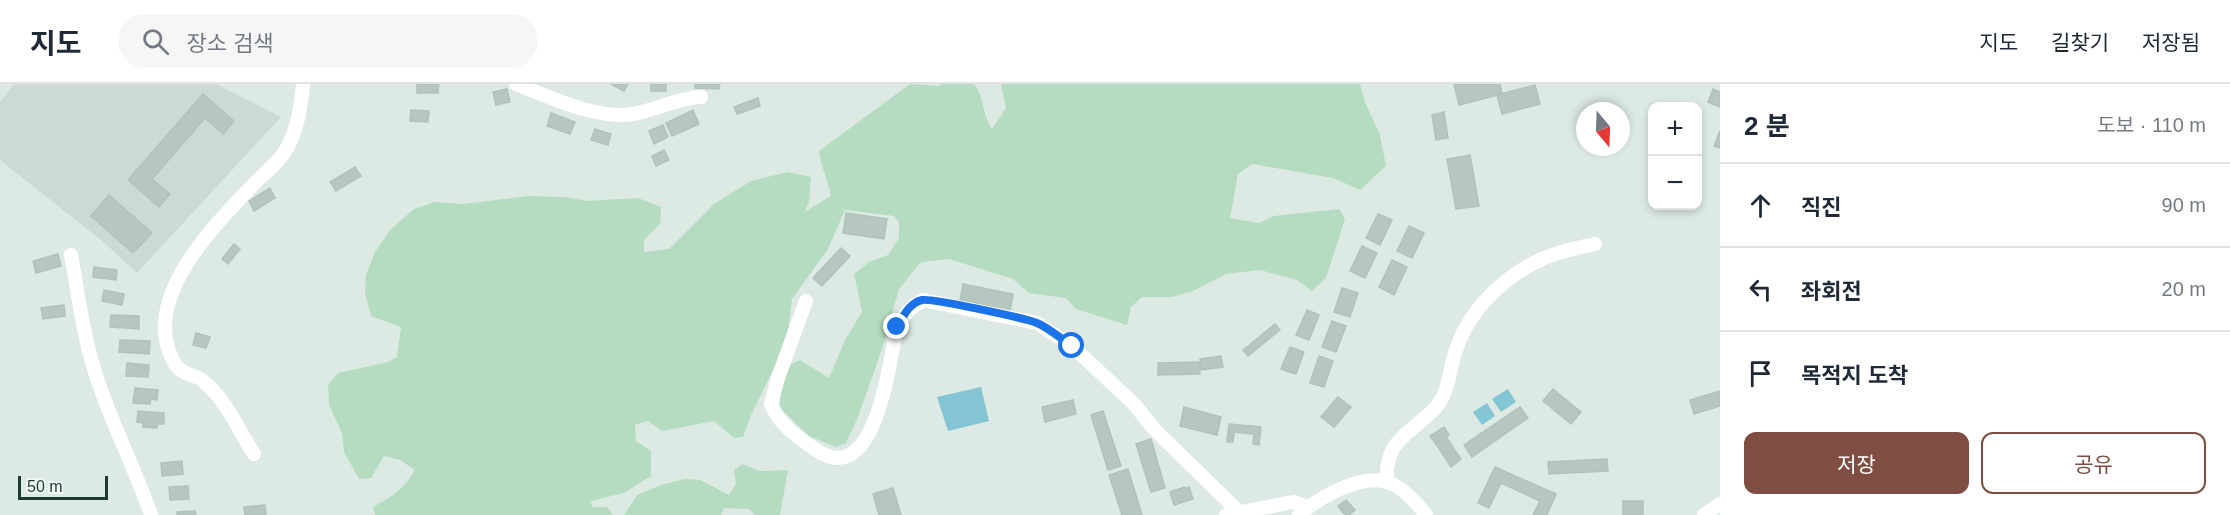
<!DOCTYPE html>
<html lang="ko">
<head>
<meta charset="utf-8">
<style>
  body { margin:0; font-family:Arial,"Noto Sans KR",sans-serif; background:#f6f6f7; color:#1f2937 }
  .controls { position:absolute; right:18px; top:18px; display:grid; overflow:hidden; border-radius:12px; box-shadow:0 3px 9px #0003 }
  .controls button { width:54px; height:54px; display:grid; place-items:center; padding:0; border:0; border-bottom:2px solid #e0e1e3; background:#fff; color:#1f2937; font:30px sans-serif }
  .compass { position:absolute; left:1576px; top:18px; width:54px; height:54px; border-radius:50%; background:#fff; box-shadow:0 3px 9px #0003; rotate:161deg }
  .scale { position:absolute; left:18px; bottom:15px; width:90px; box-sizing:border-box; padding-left:6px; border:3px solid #1f3a32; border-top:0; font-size:16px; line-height:21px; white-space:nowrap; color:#1f3a32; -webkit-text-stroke:4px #eef7f2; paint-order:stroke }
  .stop { position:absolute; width:18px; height:18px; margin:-14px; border:4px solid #1a73e8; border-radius:50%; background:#fff }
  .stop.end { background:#1a73e8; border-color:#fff; box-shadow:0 2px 6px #0008 }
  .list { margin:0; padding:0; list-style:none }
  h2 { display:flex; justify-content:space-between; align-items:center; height:78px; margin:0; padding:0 24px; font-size:26px }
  h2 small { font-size:20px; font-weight:400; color:#747a83 }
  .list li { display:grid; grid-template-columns:39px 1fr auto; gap:18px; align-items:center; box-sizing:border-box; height:84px; padding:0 24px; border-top:2px solid #e0e1e3 }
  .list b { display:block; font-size:22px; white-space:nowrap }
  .list em { font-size:20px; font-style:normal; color:#747a83 }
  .actions { display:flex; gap:12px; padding:18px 24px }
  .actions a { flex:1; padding:14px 0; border:2px solid #804d42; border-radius:12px; text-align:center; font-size:21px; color:#804d42 }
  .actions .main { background:#804d42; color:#fff }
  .icon { flex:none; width:33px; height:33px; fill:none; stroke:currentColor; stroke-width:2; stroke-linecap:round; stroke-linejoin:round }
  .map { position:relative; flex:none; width:1720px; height:431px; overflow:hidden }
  header { display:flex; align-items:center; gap:36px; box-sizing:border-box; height:84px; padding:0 30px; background:#fff; border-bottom:2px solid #e0e1e3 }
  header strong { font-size:28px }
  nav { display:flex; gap:33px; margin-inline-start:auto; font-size:21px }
  .search { width:420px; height:54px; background:#f6f6f7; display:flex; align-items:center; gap:15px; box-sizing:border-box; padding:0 21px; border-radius:33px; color:#747a83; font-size:22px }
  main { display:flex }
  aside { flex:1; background:#fff }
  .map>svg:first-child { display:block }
</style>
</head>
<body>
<header>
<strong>지도</strong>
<div class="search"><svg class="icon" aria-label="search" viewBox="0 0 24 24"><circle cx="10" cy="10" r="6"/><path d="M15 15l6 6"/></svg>장소 검색</div>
<nav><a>지도</a><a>길찾기</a><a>저장됨</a></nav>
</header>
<main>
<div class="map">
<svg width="1720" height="431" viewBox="0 0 1720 431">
  <rect width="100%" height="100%" fill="#ddeae4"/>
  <polygon fill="#ccdad3" points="14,0 216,0 281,33 137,189 101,156 0,76 0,18"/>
  <g fill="#b5dcc0">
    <path d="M910 0 939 2 942 0H974C985 14 982 31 992 45L1006 24 1001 1 1003 0H1360L1365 18 1380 51 1386 82 1360 106 1333 94 1252 80 1238 90 1230 134 1259 139 1274 132 1339 125 1345 135 1326 194 1312 207 1297 196 1260 186 1226 190 1193 207 1172 213H1142L1131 223 1127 241 1076 225 1066 214 1029 209 1013 195 949 175 921 178 899 205 882 265 858 333 846 359 836 363 809 352 780 324 781 304 787 282 800 276 829 294 845 256 862 228 854 190 869 178 888 171 899 154V138L894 132 845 126 828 165 792 215 788 248 775 282 752 329 743 353 734 354 714 337 662 347 648 337 635 341 636 357 651 367V392L624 409 591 417 592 423H607L613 431H375L373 423C393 412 403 406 415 386L400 376 384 372 371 394 359 395 344 368 342 349 329 321 328 301 338 289 388 278 397 273 401 243 371 232 365 209 366 191 375 168 390 146 414 125 435 118 463 120 529 112 564 113 588 117 638 114 661 123 660 140 644 156V168L669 165 714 120 751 97 788 88 811 93 809 118 804 128 831 112C828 96 821 83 819 67Z"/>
    <polygon points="742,380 760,387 788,386 780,431 755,431 749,425 724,424 721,431 624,431 637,411 661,401 684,395 700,396 729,411 736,400 734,386"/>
  </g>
  <g fill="#83c5d2">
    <polygon points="981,303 989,337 948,347 937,313"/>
    <polygon points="1508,305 1516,318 1501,328 1492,315"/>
    <polygon points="1487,319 1495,332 1482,341 1473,328"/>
  </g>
  <g fill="#b6c7c0" stroke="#b0c3bb" stroke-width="1.5">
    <polygon points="417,0 439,0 438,9 417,9"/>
    <polygon points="611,0 628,0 624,7"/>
    <rect x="651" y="0" width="15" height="7"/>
    <polygon points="695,0 720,0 719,5 695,4"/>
    <polygon points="1454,0 1500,0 1502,10 1459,21"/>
    <polygon points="1535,1 1540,20 1502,30 1497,11"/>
    <polygon points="507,5 510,18 496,21 493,8"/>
    <polygon points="1713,5 1720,8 1720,23 1708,18"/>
    <polygon points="203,10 234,37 223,50 205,34 152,95 170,110 159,123 128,96"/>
    <polygon points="758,14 760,22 737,30 734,23"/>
    <polygon points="411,26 429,27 428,38 410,37"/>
    <polygon points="693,26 699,40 672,52 666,39"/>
    <polygon points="1444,28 1448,54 1436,56 1432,31"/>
    <polygon points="551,29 575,38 570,50 547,42"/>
    <polygon points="663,41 668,53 654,60 649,47"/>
    <polygon points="595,45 611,50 608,61 591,56"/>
    <polygon points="1720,47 1720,64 1714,62"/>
    <polygon points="664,66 669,76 656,82 652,72"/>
    <polygon points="1470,71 1479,122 1456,125 1447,75"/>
    <polygon points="355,83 361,92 336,107 330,98"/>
    <polygon points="270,104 275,114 254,127 249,117"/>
    <polygon points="109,111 152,149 133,169 91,132"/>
    <polygon points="846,129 887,135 884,155 843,149"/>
    <polygon points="1378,130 1392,136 1380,161 1366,154"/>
    <polygon points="1409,142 1424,149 1412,174 1397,167"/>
    <polygon points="234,160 240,165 228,180 222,175"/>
    <polygon points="1362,162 1377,169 1365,194 1350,187"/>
    <polygon points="841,164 850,172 822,202 813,194"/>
    <polygon points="58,170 61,182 36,189 33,177"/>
    <polygon points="1392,176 1407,183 1394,211 1379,203"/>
    <polygon points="94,183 117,186 116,196 93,193"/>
    <polygon points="963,200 1013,210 1010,227 960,217"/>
    <polygon points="1342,204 1358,209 1350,233 1334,228"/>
    <polygon points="104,206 124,210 122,221 102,217"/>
    <polygon points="64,221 65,232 43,235 41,224"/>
    <polygon points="1307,226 1319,231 1309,256 1296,251"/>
    <polygon points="111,231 139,232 139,245 110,243"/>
    <polygon points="1332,237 1346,242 1336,268 1322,263"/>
    <polygon points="1275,240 1280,246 1248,272 1243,266"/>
    <polygon points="196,249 210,253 206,264 193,261"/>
    <polygon points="120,256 150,257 149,270 119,268"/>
    <polygon points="1290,263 1304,268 1296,290 1281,285"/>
    <polygon points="1221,272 1223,283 1201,286 1200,275"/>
    <polygon points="1319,272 1333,277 1324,303 1310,299"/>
    <polygon points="1199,278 1200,290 1158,291 1158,279"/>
    <polygon points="127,279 149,281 148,293 126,292"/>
    <polygon points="135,304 158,306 157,316 151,315 150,320 133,319"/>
    <polygon points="1553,305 1581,328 1571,340 1543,317"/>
    <polygon points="1720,307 1720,322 1694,330 1690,316"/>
    <polygon points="1338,313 1351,323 1334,343 1321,333"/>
    <polygon points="1073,316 1076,330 1045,338 1042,323"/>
    <polygon points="1184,323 1221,333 1217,351 1180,342"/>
    <polygon points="1520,323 1528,334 1472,373 1464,361"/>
    <polygon points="138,327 164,329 164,340 157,340 157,344 143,343 143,339 137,338"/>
    <polygon points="1103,327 1121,382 1108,386 1091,331"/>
    <polygon points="1229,340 1261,343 1259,361 1253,360 1254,350 1234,348 1233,358 1227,358"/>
    <polygon points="1444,343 1449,351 1436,360 1430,352"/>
    <polygon points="1446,353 1461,375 1451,383 1436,360"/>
    <polygon points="1151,355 1165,404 1151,408 1136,360"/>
    <polygon points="1607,375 1608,387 1549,390 1548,378"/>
    <polygon points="182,377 183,390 162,392 161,379"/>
    <polygon points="1495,383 1556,410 1547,431 1533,431 1540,417 1501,399 1489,424 1478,419"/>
    <polygon points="1128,385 1142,431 1122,431 1109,391"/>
    <polygon points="188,402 189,415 170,416 169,403"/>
    <polygon points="1185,403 1186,405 1189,403 1193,415 1174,421 1170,408"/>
    <polygon points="893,404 901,431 879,431 873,410"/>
    <polygon points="1346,416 1355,426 1349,431 1345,431 1338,422"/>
    <rect x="1623" y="417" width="20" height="14"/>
    <polygon points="265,421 266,431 245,431 244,423"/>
    <polygon points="195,427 196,431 177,431 177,428"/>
  </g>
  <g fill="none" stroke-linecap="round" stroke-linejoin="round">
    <g stroke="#fff" stroke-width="14">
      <path d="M516 0C550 13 597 36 633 30 656 26 677 14 701 13"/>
      <path d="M71 171C77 203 81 236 89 267 103 323 132 376 151 431"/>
      <path d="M806 217 778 294 771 320C778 340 799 354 816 366 876 407 889 278 897 243 904 231 910 223 923 216L1037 239 1072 262 1134 320 1155 346 1239 428"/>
      <path d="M254 370C242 352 232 329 218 312 214 307 207 300 202 296 194 291 181 290 175 280 138 217 212 144 252 102 262 91 276 81 284 69 297 49 301 24 303 0"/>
      <path d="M1387 398C1384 354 1412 350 1437 322 1450 306 1449 284 1456 266 1469 226 1504 192 1542 175 1559 167 1578 164 1595 160"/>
      <polyline points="1226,431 1293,418 1308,423"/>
      <path d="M1299 431C1318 414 1357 392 1383 397 1400 400 1416 418 1426 431"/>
      <polyline points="1704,431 1720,420"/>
    </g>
  </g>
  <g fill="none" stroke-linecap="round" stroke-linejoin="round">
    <path stroke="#1a73e8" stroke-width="8" d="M897 243C903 233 909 219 922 216 932 214 1024 234 1037 239 1049 244 1061 255 1072 262"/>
  </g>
</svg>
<div class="controls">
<button>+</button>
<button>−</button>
</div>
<svg class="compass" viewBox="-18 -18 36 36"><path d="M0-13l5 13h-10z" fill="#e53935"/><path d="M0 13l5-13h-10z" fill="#747a83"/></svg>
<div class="scale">50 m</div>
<div class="stop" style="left:1072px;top:262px"></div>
<div class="stop end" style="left:897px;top:243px"></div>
</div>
<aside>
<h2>2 분<small>도보 · 110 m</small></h2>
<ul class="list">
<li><svg class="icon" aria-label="ahead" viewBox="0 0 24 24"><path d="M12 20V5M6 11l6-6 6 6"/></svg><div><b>직진</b></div><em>90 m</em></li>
<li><svg class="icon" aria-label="left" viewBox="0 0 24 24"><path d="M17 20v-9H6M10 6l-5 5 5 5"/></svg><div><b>좌회전</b></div><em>20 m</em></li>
<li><svg class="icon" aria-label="arrive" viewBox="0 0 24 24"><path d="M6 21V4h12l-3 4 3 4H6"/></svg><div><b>목적지 도착</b></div></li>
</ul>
<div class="actions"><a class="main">저장</a><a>공유</a></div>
</aside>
</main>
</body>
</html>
